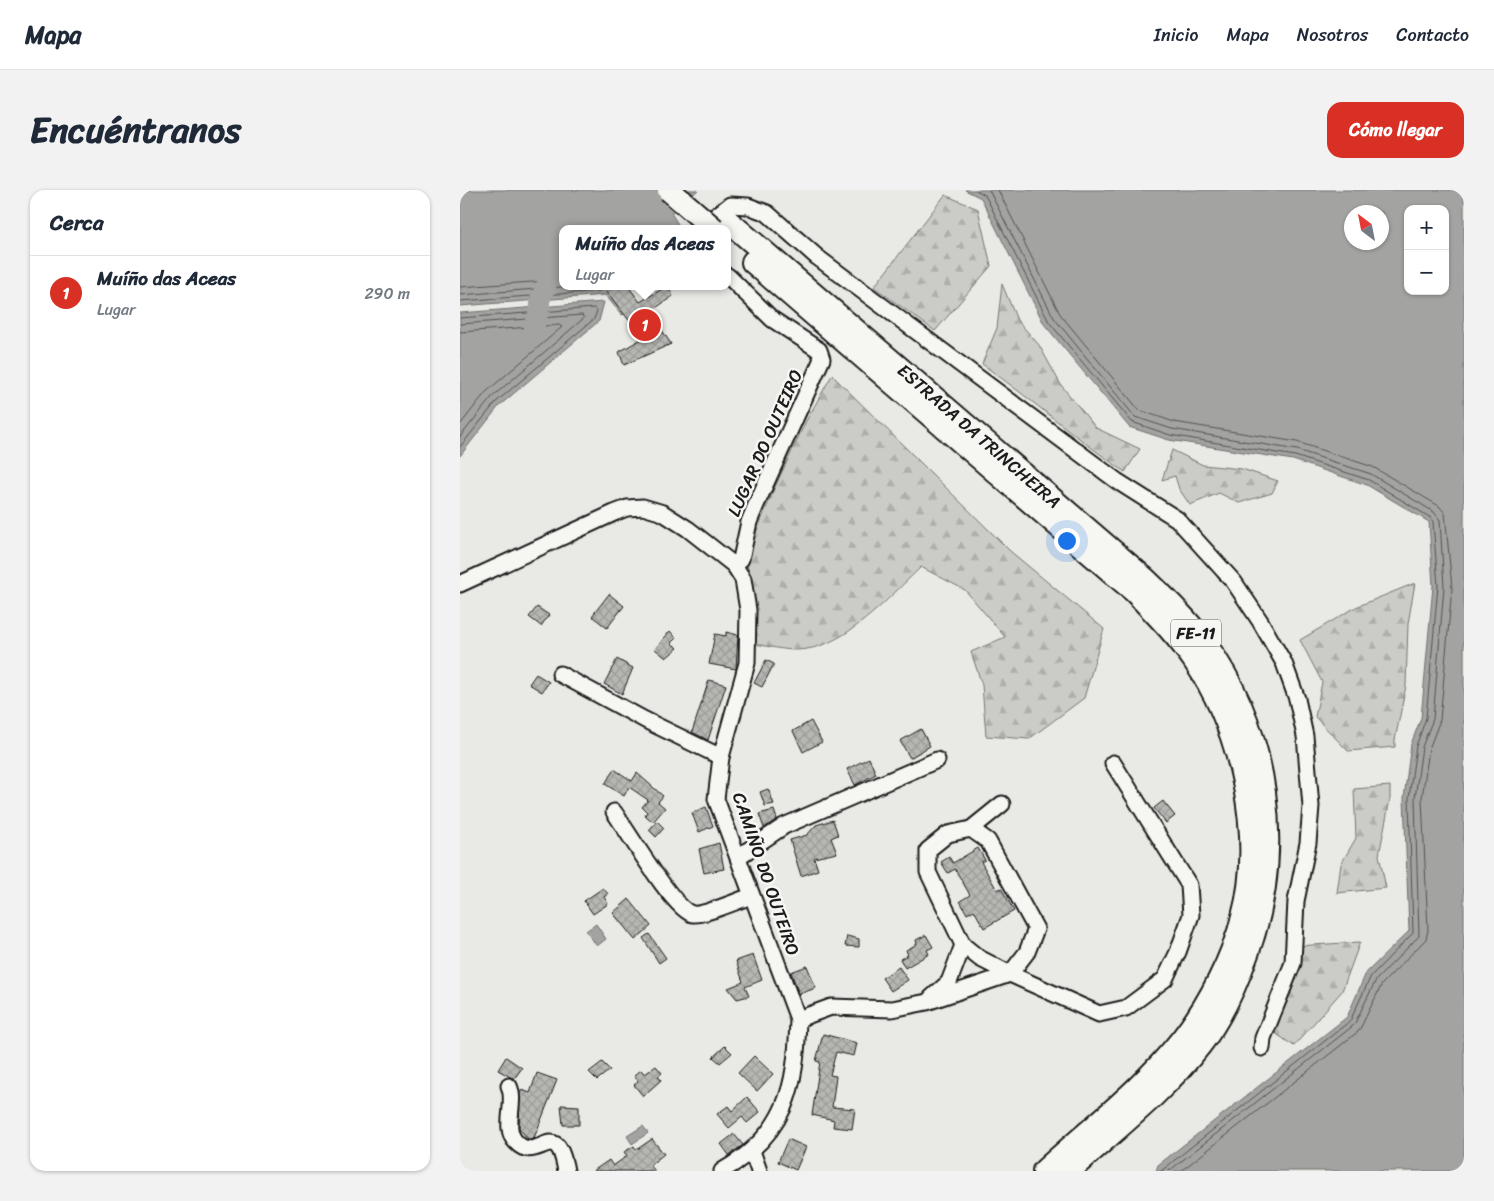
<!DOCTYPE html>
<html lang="es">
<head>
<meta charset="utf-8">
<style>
  body { margin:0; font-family:Sriracha,sans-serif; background:#f2f2f3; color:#1f2937 }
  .controls { position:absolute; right:15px; top:15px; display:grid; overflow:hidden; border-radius:10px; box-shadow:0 1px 4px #0004 }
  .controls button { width:45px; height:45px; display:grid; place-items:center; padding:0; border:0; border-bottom:1px solid #e0e1e3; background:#fff; color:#1f2937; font:25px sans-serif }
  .compass { position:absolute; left:884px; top:15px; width:45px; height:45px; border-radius:50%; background:#fff; box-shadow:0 1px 4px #0004; rotate:328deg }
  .you { position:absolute; left:606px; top:350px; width:18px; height:18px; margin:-12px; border:4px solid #fff; border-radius:50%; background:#1a73e8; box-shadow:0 0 0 8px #1a73e833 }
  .badge { display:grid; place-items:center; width:32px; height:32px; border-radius:50%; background:#d93025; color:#fff; font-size:16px; font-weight:700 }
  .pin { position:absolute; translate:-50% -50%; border:2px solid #fff; box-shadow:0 1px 5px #0006 }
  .popup { position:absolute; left:99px; top:35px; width:172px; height:65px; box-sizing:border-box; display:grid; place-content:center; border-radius:10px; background:#fff; filter:drop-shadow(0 1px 4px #0005); font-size:16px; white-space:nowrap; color:#747a83 }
  .popup b { font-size:19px; color:#1f2937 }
  .popup::after { content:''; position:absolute; left:50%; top:100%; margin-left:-10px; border:10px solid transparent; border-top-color:#fff }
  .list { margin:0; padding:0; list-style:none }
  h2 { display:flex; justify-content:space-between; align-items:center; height:65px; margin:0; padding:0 20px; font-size:21px }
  h2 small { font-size:16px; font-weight:400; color:#747a83 }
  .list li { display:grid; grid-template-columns:32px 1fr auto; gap:15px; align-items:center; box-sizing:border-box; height:75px; padding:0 20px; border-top:1px solid #e0e1e3 }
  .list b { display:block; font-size:19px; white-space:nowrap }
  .list p { margin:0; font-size:16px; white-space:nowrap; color:#747a83 }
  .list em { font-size:16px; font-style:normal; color:#747a83 }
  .map { position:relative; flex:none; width:1004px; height:981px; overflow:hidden; border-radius:15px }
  header { display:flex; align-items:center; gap:30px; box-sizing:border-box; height:70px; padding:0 25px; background:#fff; border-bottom:1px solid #e0e1e3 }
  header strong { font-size:24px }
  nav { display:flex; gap:28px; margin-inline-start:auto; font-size:18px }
  .intro { display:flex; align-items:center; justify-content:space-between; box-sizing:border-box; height:120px; padding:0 30px }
  h1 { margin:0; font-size:35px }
  .button { padding:12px 22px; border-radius:15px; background:#d93025; color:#fff; font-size:18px; font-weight:700 }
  main { display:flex; gap:30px; padding:0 30px }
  aside { flex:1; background:#fff; border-radius:15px; box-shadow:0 1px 4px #0004 }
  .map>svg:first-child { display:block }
</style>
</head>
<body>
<header>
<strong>Mapa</strong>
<nav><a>Inicio</a><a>Mapa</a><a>Nosotros</a><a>Contacto</a></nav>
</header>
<div class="intro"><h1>Encuéntranos</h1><a class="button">Cómo llegar</a></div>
<main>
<aside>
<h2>Cerca<small></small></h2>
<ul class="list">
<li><span class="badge">1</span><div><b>Muíño das Aceas</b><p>Lugar</p></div><em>290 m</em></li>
</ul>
</aside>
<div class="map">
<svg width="1004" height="981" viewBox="0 0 1004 981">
  <defs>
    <pattern id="forest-firs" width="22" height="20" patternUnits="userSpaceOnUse" patternTransform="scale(1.25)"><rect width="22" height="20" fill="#cbcbc7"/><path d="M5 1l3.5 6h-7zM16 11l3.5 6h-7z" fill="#aeaeaa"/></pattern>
    <pattern id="building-cross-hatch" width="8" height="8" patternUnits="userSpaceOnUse" patternTransform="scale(1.25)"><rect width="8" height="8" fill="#b6b6b3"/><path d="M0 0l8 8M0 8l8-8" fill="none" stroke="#9c9c99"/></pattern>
  </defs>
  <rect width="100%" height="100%" fill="#e9e9e5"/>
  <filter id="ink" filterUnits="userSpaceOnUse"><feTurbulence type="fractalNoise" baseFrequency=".02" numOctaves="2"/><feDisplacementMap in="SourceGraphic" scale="10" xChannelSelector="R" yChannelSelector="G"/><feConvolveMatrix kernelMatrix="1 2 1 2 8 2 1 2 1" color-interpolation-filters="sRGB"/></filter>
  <g filter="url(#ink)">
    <g fill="url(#forest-firs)" stroke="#747472">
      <polygon points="485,5 518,19 531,76 475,141 414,97"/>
      <path d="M542 94 557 130 579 155 601 195 636 238 680 259 665 282C616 248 571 209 522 174L537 138Z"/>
      <path d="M372 185 550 361 644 439 624 508 569 549 526 546 522 495 511 462 545 447 505 400 461 377C429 407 384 460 336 460 323 460 308 456 294 454L293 407 286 367 314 299 346 231Z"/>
      <polygon points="712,260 743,275 782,279 818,291 812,303 779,313 759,303 730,315 719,299 715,286 702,290"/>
      <polygon points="955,393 948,434 946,496 935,550 935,557 888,561 855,527 862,492 840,450 896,417"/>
      <polygon points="930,596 930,609 919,665 926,698 877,703 881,674 896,648 894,599"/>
      <polygon points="900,752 882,801 834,856 812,841 837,756"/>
    </g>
    <g fill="#a3a3a1" stroke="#6d6d6c" fill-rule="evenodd">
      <polygon points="0,0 238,0 211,23 221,39 102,39 102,96 151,96 146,101 164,124 162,125 145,105 0,116"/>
      <path d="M505 0H1004V981H696L698 975 887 827 906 783 949 741 944 608 951 554 961 528 973 396 969 332 907 295 833 270 709 250 669 237 584 134 521 8ZM948 19H985V101H948ZM922 22V52H892V22Z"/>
      <polygon points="144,112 139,131 39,216 0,266 0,123"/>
      <polygon points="136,734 146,749 137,756 126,741"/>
      <polygon points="183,936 188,943 172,954 167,946"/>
    </g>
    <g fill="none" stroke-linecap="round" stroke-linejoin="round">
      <g stroke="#525251" stroke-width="1">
        <polyline points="516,0 525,5 589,132 672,232 710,245 835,266 909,290 971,328 973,332 978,396 966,528 956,556 949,608 953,743 911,786 890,831 701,981"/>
        <polyline points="529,0 594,128 675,227 712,239 837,260 911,284 974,322 980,330 984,397 973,529 962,557 955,608 959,746 916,790 894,835 709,981"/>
        <polyline points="538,0 600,124 679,220 714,232 837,252 913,277 979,316 985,323 992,398 980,530 969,559 962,608 968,740 966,749 922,794 899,841 721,981"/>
        <polyline points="0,97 102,90"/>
        <polyline points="0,105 114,96"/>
        <polyline points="0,111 140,101 144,96"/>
        <polyline points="0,128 134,118 137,121 134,129 36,212 0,257"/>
        <polyline points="0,134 122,125 124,128 32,207 0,247"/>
        <polyline points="0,142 99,135 102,137 26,202 0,235"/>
      </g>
      <polyline stroke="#a3a3a1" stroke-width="20" points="73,142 80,117 80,110 102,59"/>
    </g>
    <g fill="url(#building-cross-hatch)" stroke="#1c1c1c">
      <polygon points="151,96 168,96 180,112 207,96 213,106 190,122 211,154 164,175 159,162 183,148 146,101"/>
      <polygon points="149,404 164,416 147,438 132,426"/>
      <polygon points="77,417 89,425 81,436 69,427"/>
      <polygon points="210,441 216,448 211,453 218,458 206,468 195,459"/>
      <polygon points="266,442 278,445 276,479 249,474 255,444 266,446"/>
      <polygon points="157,469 173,478 162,504 144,494"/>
      <polygon points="306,470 314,474 302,497 294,493"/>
      <polygon points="76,484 89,492 82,502 69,494"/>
      <polygon points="249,490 266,495 248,550 232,542"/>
      <polygon points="351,531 362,552 343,562 333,541"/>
      <polygon points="461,539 470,556 450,568 440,551"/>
      <polygon points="409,568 416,584 395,595 387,579"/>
      <polygon points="154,579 172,591 177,583 203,606 198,612 205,618 193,632 185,625 187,622 182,617 188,610 169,597 164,606 145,594"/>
      <polygon points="308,599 314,614 305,616 300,602"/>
      <polygon points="703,611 715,626 706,633 694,618"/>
      <polygon points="246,617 253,636 239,642 232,623"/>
      <polygon points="314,620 317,629 304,638 299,624"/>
      <polygon points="373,630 378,645 371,648 377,663 354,668 358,680 341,686 330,650 347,645 356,635"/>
      <polygon points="197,631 204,638 196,647 189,640"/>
      <polygon points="259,653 264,679 244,683 239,659"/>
      <polygon points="518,658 525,670 521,672 537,700 541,698 554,721 524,738 514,720 507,724 500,711 510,705 495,679 488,683 481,672 489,667 493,673"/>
      <polygon points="143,698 148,704 144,707 148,714 133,724 124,711"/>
      <polygon points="169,709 191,736 175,750 153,723"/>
      <polygon points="189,744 206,768 199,773 183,748"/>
      <polygon points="466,745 473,757 467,760 469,764 445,778 440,769 448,765 446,760 457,754 456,750"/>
      <polygon points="387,746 399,749 399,757 385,756"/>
      <polygon points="293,765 302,790 285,797 289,806 277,809 268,798 283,792 276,771"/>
      <polygon points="347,776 356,798 339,804 331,782"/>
      <polygon points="439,777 448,790 431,801 422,788"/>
      <polygon points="363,844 397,853 394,866 376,862 370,885 376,886 372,917 395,919 392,939 373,937 374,930 352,925 360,872 356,871"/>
      <polygon points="265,856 272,863 260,873 253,867"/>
      <polygon points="294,866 313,884 297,901 278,883"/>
      <polygon points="46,867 62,878 54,889 38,880"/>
      <polygon points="142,872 150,880 137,890 129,882"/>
      <polygon points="196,876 202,883 198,886 201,890 183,906 174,895 178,891 174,886 181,880 185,884"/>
      <polygon points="77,883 97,890 74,948 68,949 59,938 60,903 62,900 70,903"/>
      <polygon points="287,907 300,922 287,933 282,927 269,938 257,924 268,916 272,921"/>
      <polygon points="101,915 119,916 119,935 103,935"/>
      <polygon points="274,944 283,955 269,965 261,954"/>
      <polygon points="192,949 204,964 190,975 195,981 133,981 149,970 153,976 167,966 164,962 174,956 176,960"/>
      <polygon points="328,949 346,957 336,980 318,972"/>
    </g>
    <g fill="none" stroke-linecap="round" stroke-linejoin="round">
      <g stroke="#1c1c1c" stroke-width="19">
        <g id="minor">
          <polyline points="247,39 252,29 270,15 288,16 307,23 357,67 449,136 657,291 717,329 774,392 800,431 824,473 837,509 845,546 851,616 848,653 836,711 833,773 803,848 802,858"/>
          <polyline points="268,86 312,129 359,160 362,169 296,315 289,332 281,369 274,375"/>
          <path d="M0 394 154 323 167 318 183 317 203 323 228 339 274 375 283 389 288 420 287 473 261 567 256 609 338 829C336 899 326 944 262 981"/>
          <polyline points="100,484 185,530 261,567"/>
          <path d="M154 622C167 640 215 722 233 724 242 726 280 710 291 706"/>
          <polyline points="278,667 324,636 477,570"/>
          <polyline points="503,755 519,768 550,784 567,762 576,739 528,651 511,639"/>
          <polyline points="471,808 489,792 503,755 468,682 468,660 488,644 511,639 542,614"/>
          <polyline points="338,829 371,817 432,819 467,812 550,784 639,824 666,818 705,789 718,762 731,725 729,695 653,573"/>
          <path d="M49 896C57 912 42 938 56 952 78 976 96 924 106 981"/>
          <polyline points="292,961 299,981"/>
        </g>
      </g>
      <g stroke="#1c1c1c" stroke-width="26">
        <g id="highway">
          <path d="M268 31 684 388C706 409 728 430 746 455 809 543 824 660 788 761 776 795 762 827 740 855 703 903 653 941 609 981"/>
          <path d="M293 72 675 402C696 424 717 445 734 470 781 538 805 646 783 727 773 768 749 814 723 848 684 898 631 938 584 981"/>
        </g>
      </g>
      <use href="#minor" stroke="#f6f6f2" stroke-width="15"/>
      <use href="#highway" stroke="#f6f6f2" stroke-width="22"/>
      <g stroke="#1c1c1c" stroke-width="26" stroke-linecap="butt">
        <polyline id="highway-bridge" points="209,0 254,39"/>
      </g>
      <use href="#highway-bridge" stroke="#f6f6f2" stroke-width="22"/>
    </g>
  </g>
  <g text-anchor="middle" stroke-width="5" stroke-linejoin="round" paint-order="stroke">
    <rect fill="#f6f6f2" stroke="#5d5d5c" stroke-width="1" x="711" y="429.5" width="50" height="27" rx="4"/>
    <g font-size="16" font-weight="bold" fill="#1c1c1c">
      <text x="736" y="449">FE-11</text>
    </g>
    <g font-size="18" fill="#1c1c1c" stroke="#f6f6f2">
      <text transform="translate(519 246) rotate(41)" y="6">ESTRADA DA TRINCHEIRA</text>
      <text transform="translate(305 253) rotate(-66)" y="6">LUGAR DO OUTEIRO</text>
      <text transform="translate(306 684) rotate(71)" y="6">CAMIÑO DO OUTEIRO</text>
    </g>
  </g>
</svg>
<div class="controls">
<button>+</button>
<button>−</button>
</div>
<svg class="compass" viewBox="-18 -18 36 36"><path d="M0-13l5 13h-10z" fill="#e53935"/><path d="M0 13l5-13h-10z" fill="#747a83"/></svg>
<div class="you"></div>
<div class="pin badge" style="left:185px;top:135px">1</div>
<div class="popup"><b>Muíño das Aceas</b>Lugar</div>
</div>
</main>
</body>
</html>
